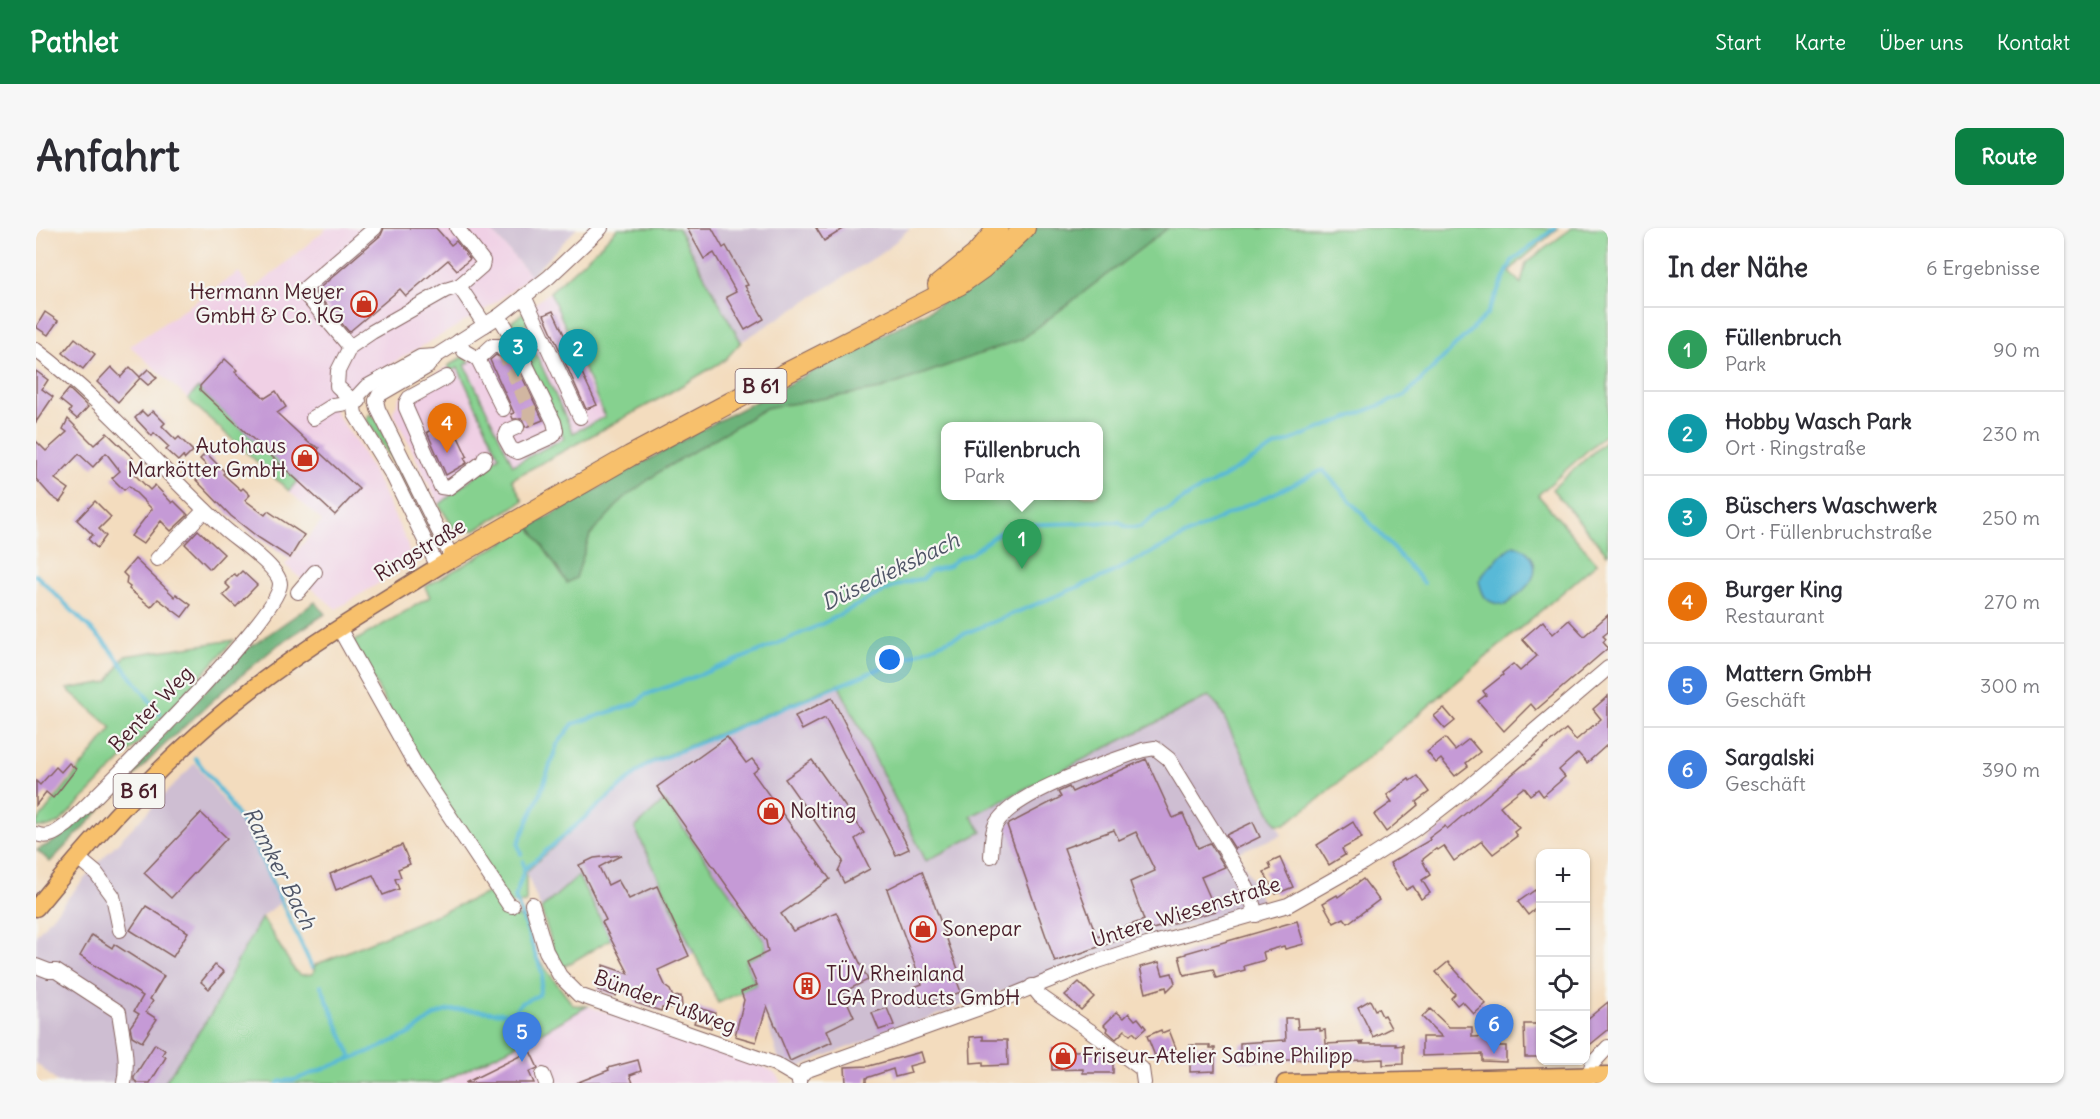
<!DOCTYPE html>
<html lang="de">
<head>
<meta charset="utf-8">
<style>
  body { margin:0; font-family:Delius,sans-serif; background:#f7f7f7; color:#2b2b33 }
  .controls { position:absolute; right:18px; bottom:18px; display:grid; overflow:hidden; border-radius:12px; box-shadow:0 2px 4px #0004 }
  .controls button { width:54px; height:54px; display:grid; place-items:center; padding:0; border:0; border-bottom:2px solid #e1e1e2; background:#fff; color:#2b2b33; font:30px sans-serif }
  .you { position:absolute; left:854px; top:432px; width:21px; height:21px; margin:-15px; border:4px solid #fff; border-radius:50%; background:#1a73e8; box-shadow:0 0 0 9px #1a73e833 }
  .badge { display:grid; place-items:center; width:39px; height:39px; border-radius:50%; background:#0b8043; color:#fff; font-size:20px; font-weight:700 }
  .pin { position:absolute; translate:-50% -50px; filter:drop-shadow(0 2px 3px #0008) }
  .pin::after { content:''; position:absolute; top:32px; width:21px; height:18px; background:inherit; clip-path:polygon(0 0,100% 0,50% 100%) }
  .popup { position:absolute; left:905px; top:194px; width:162px; height:78px; box-sizing:border-box; display:grid; place-content:center; border-radius:12px; background:#fff; filter:drop-shadow(0 2px 4px #0005); font-size:20px; white-space:nowrap; color:#7c7c81 }
  .popup b { font-size:22px; color:#2b2b33 }
  .popup::after { content:''; position:absolute; left:50%; top:100%; margin-left:-12px; border:12px solid transparent; border-top-color:#fff }
  .list { margin:0; padding:0; list-style:none }
  h2 { display:flex; justify-content:space-between; align-items:center; height:78px; margin:0; padding:0 24px; font-size:26px }
  h2 small { font-size:20px; font-weight:400; color:#7c7c81 }
  .list li { display:grid; grid-template-columns:39px 1fr auto; gap:18px; align-items:center; box-sizing:border-box; height:84px; padding:0 24px; border-top:2px solid #e1e1e2 }
  .list b { display:block; font-size:22px; white-space:nowrap }
  .list p { margin:0; font-size:20px; white-space:nowrap; color:#7c7c81 }
  .list em { font-size:20px; font-style:normal; color:#7c7c81 }
  .icon { flex:none; width:33px; height:33px; fill:none; stroke:currentColor; stroke-width:2; stroke-linecap:round; stroke-linejoin:round }
  .map { position:relative; flex:none; width:1572px; height:855px; overflow:hidden; border-radius:12px }
  header { display:flex; align-items:center; gap:36px; box-sizing:border-box; height:84px; padding:0 30px; background:#0b8043; color:#fff }
  header strong { font-size:28px }
  nav { display:flex; gap:33px; margin-inline-start:auto; font-size:21px }
  .intro { display:flex; align-items:center; justify-content:space-between; box-sizing:border-box; height:144px; padding:0 36px }
  h1 { margin:0; font-size:42px }
  .button { padding:15px 27px; border-radius:12px; background:#0b8043; color:#fff; font-size:21px; font-weight:700 }
  main { display:flex; gap:36px; padding:0 36px }
  aside { flex:1; background:#fff; border-radius:12px; box-shadow:0 2px 4px #0004 }
  .map>svg:first-child { display:block }
</style>
</head>
<body>
<header>
<strong>Pathlet</strong>
<nav><a>Start</a><a>Karte</a><a>Über uns</a><a>Kontakt</a></nav>
</header>
<div class="intro"><h1>Anfahrt</h1><a class="button">Route</a></div>
<main>
<div class="map">
<svg width="1572" height="855" viewBox="0 0 1572 855">
  <rect width="100%" height="100%" fill="#f6f6f2"/>
  <filter id="ink" filterUnits="userSpaceOnUse"><feTurbulence type="fractalNoise" baseFrequency=".0167" numOctaves="2"/><feDisplacementMap in="SourceGraphic" scale="12" xChannelSelector="R" yChannelSelector="G"/><feConvolveMatrix kernelMatrix="1 2 1 2 8 2 1 2 1" color-interpolation-filters="sRGB"/></filter>
  <filter id="wash" filterUnits="userSpaceOnUse"><feTurbulence type="fractalNoise" baseFrequency=".008" numOctaves="4" result="noise"/><feDisplacementMap in="SourceGraphic" scale="24" xChannelSelector="R" yChannelSelector="G"/><feGaussianBlur stdDeviation="1.35" result="paint"/><feColorMatrix in="noise" values="0 0 0 0 0 0 0 0 0 0 0 0 0 0 0 0 0 1.4 0 .05"/><feComposite in="paint" operator="in"/></filter>
  <g filter="url(#wash)">
    <rect width="100%" height="100%" fill="#f3dcbe"/>
    <g fill="#f0d0e5">
      <polygon points="291,0 453,0 495,48 449,82 294,171 302,188 323,218 345,259 371,315 374,328 362,344 300,381 249,337 286,293 94,118 203,44 216,63"/>
      <polygon points="514,64 569,189 477,237 429,137 456,110 462,109 467,112 474,95"/>
      <polygon points="412,138 415,143 422,140 463,228 403,277 357,184 364,169"/>
      <polygon points="552,778 729,839 738,844 745,853 743,855 405,855 501,807"/>
    </g>
    <g fill="#cebed2">
      <polygon points="453,0 541,0 495,48"/>
      <polygon points="642,0 874,0 849,23 705,114"/>
      <polygon points="802,456 890,632 946,604 935,588 1173,468 1183,479 1246,607 1202,624 1228,677 1113,710 783,830 757,842 742,829 731,793 716,760 682,775 658,725 597,754 542,648 505,681 490,644 609,536"/>
      <polygon points="159,535 211,605 245,674 226,689 202,732 177,783 128,855 22,855 0,835 0,707 61,636"/>
    </g>
    <g fill="#86d18f" stroke="#68785d" stroke-width="1.5" fill-rule="evenodd">
      <polygon points="582,0 642,0 705,114 689,132 628,168 476,251 487,273 439,302 419,302 403,277 463,228 422,140 415,143 412,138 426,129 434,134 429,137 477,237 528,210 474,95 488,84 495,94 487,98 537,205 569,189 514,64 561,21"/>
      <path d="M997 0H1522L1473 43 1485 56 1490 35 1536 0H1572V204L1502 267 1561 335 1283 571 1249 596H1240L1183 479 1173 468 935 588 946 604 890 633 802 456 609 536 490 644V675L474 676 382 534 317 414 394 369 389 359 410 347 663 203 897 84ZM910 198H1062V268H910Z"/>
      <polygon points="162,160 262,252 253,263 152,171"/>
      <polygon points="334,186 340,190 399,313 354,229 330,191"/>
      <polygon points="1572,211 1572,325 1571,326 1516,261"/>
      <polygon points="198,412 121,496 24,594 13,599 0,599 0,595 76,500 31,461 72,454 89,428"/>
      <polygon points="628,573 729,714 730,723 709,733 720,757 682,775 599,600"/>
      <polygon points="542,648 575,711 526,740 520,729 505,681"/>
      <polygon points="459,662 468,681 488,692 500,728 537,777 552,778 501,807 403,855 128,855 177,783 202,732 226,689 259,743 265,747 277,746 279,737"/>
    </g>
    <g fill="#6cb37a" stroke="#5b6952" stroke-width="1.5">
      <polygon points="999,0 1132,0 986,111 845,161 730,180 626,242 589,269 554,307 540,350 531,355 494,299 663,203 896,81 948,47"/>
      <polygon points="279,374 289,386 243,416 189,461 125,520 14,634 1,622 17,614 41,595 206,425"/>
    </g>
    <path fill="#58b9d7" stroke="#516c81" stroke-width="1.5" d="M1478 317C1485 319 1489 321 1494 327 1509 349 1485 365 1469 377 1451 375 1447 371 1443 353 1449 342 1467 324 1478 317Z"/>
    <g fill="none" stroke-linecap="round" stroke-linejoin="round">
      <g stroke="#58b9d7" stroke-width="4">
        <polyline points="0,347 70,416 124,486"/>
        <polyline points="159,530 187,566 213,605 276,739"/>
        <path d="M485 626 482 616 505 564 521 517 537 496 601 475 609 467C667 446 724 424 779 399 807 387 859 352 887 351L894 343 913 338 921 331 934 326 974 297 1083 294 1090 299H1104L1122 285 1134 281 1155 266 1177 255 1238 219 1370 167 1451 86 1476 33 1519 0"/>
        <polyline points="488,642 610,537 1071,347 1212,276 1218,275 1287,242 1388,355"/>
        <polyline points="285,758 316,830"/>
        <path d="M242 855 245 853 258 852 346 819C354 813 362 812 371 807 383 801 394 788 407 784 425 778 457 786 477 785L485 775 503 767 507 747 479 669 488 642 487 633"/>
      </g>
    </g>
    <g id="blocks">
      <g fill="#c59ad6" fill-rule="evenodd">
        <polygon points="348,0 400,0 415,17 420,13 434,31 421,42 412,32 370,68 364,61 313,104 279,64 345,7"/>
        <polygon points="651,0 676,0 687,20 690,18 712,57 709,58 728,91 709,102 690,69 700,64 678,25 668,31"/>
        <polygon points="780,0 809,0 788,13"/>
        <polygon points="517,83 561,177 550,181 508,87"/>
        <polygon points="9,84 22,93 12,107 0,99"/>
        <polygon points="39,110 59,126 47,141 27,125"/>
        <polygon points="475,126 507,192 490,199 486,191 477,191 475,186 478,185 454,132 460,127 467,131"/>
        <polygon points="189,131 201,142 199,144 229,170 240,163 250,179 241,185 273,215 283,220 282,223 323,261 299,287 164,162 164,158"/>
        <polygon points="75,139 85,149 94,139 104,149 112,141 121,150 112,157 104,150 82,174 61,154"/>
        <polygon points="0,143 12,152 6,161 17,169 0,194"/>
        <polygon points="33,161 52,179 41,191 33,184 35,181 24,172"/>
        <polygon points="106,183 111,188 117,183 129,195 126,198 140,212 143,209 157,223 149,231 147,228 142,233 130,222 133,219 118,205 116,208 99,190"/>
        <polygon points="32,191 58,217 71,205 97,230 92,235 101,244 99,247 114,262 119,257 136,275 138,273 152,287 135,303 125,293 107,316 95,308 116,281 93,258 88,262 76,250 84,243 70,225 57,239 43,226 19,251 33,261 24,274 15,268 0,251 0,213 10,223 31,204 27,201"/>
        <polygon points="414,200 419,210 422,209 431,228 428,230 431,235 410,247 391,204 397,201 399,206"/>
        <polygon points="170,225 189,244 187,246 205,262 207,260 214,267 209,272 229,287 232,283 268,307 254,330 223,310 195,288 160,252 172,239 164,231"/>
        <polygon points="59,273 75,289 63,301 70,308 61,320 52,311 57,307 41,292"/>
        <polygon points="162,302 188,326 174,341 149,316"/>
        <polygon points="99,331 139,369 140,366 155,377 146,389 122,371 115,379 93,361 94,359 90,356 91,349 87,345"/>
        <polygon points="206,343 221,357 200,379 187,367 194,360 189,355 198,346 201,348"/>
        <polygon points="1572,387 1572,404 1567,408 1570,411 1567,414 1572,420 1500,482 1495,476 1468,503 1442,473 1450,467 1447,463 1467,447 1466,445 1477,436 1484,443 1501,428 1486,411 1507,393 1517,406 1533,392 1548,408"/>
        <polygon points="1572,468 1572,516 1551,535 1542,525 1523,542 1529,549 1507,568 1502,561 1494,567 1488,559 1464,578 1483,600 1478,604 1481,608 1457,626 1446,613 1418,633 1408,618 1402,622 1400,621 1386,632 1394,647 1386,652 1394,665 1385,671 1377,658 1370,662 1354,635 1394,612 1393,610 1409,598 1411,601 1530,501 1540,512 1565,491 1557,481"/>
        <polygon points="796,470 873,621 860,627 789,490 766,502 759,488"/>
        <polygon points="1408,480 1419,493 1409,501 1398,488"/>
        <polygon points="691,509 710,535 716,531 723,540 717,545 794,651 745,686 757,703 800,684 832,752 807,764 818,789 791,802 796,814 754,833 731,778 720,814 699,808 708,772 705,764 721,757 711,734 732,724 730,713 621,559"/>
        <polygon points="1409,510 1419,522 1433,511 1444,524 1430,535 1432,538 1419,548 1405,531 1400,535 1391,524"/>
        <path d="M1110 531 1137 590 1147 586 1162 620 1174 615 1189 639 1165 649 1180 683 1106 704 1019 734 971 597 1025 569 1022 564 1033 559 1036 564ZM1078 602 1083 612 1100 604 1119 643 1094 654 1108 692 1061 709 1028 620Z"/>
        <polygon points="776,532 828,605 819,611 834,641 808,655 802,643 807,633 749,551"/>
        <polygon points="33,535 40,541 23,563 17,570 10,564 0,577 0,553 4,557 20,539 25,544"/>
        <polygon points="1381,548 1393,564 1380,574 1382,577 1350,604 1338,587 1356,574 1351,567 1373,551 1374,553"/>
        <polygon points="165,585 191,610 135,670 108,645"/>
        <polygon points="1217,594 1224,609 1199,621 1190,607"/>
        <polygon points="1317,594 1326,610 1306,621 1309,627 1293,637 1281,617"/>
        <polygon points="366,617 374,636 362,641 365,649 359,651 363,661 347,667 337,647 300,662 294,646"/>
        <polygon points="586,627 563,639 572,657 582,652 593,671 621,658 653,728 622,742 630,759 634,762 637,769 645,768 646,779 626,780 625,783 600,775 597,767 582,762 580,768 562,762 567,747 567,737 593,746 566,694 570,692 543,637 558,630"/>
        <polygon points="1244,630 1257,659 1240,666 1228,644 1235,641 1233,635"/>
        <polygon points="886,643 923,744 918,745 925,764 885,778 878,759 886,756 851,661"/>
        <polygon points="1327,651 1343,672 1312,695 1308,690 1298,695 1287,675 1301,667 1302,669"/>
        <polygon points="1499,662 1504,670 1504,677 1492,687 1482,674"/>
        <polygon points="110,678 152,704 137,729 94,702"/>
        <polygon points="1261,693 1268,716 1249,721 1248,718 1227,724 1229,732 1208,738 1209,742 1180,750 1177,741 1148,747 1143,728 1150,726 1150,725"/>
        <polygon points="56,707 76,720 78,716 128,748 114,771 117,773 110,784 121,791 106,814 96,808 94,799 103,786 98,783 107,768 44,728"/>
        <polygon points="1123,734 1127,747 1136,745 1139,755 1131,763 1130,759 1110,765 1104,739"/>
        <polygon points="1412,734 1450,776 1438,786 1426,773 1421,777 1415,770 1419,766 1400,744"/>
        <polygon points="179,737 188,744 173,761 165,754"/>
        <polygon points="1043,754 1058,769 1045,782 1029,767"/>
        <polygon points="1334,772 1339,782 1342,780 1346,788 1348,787 1355,800 1337,809 1322,779"/>
        <polygon points="1572,774 1572,802 1550,820 1550,792"/>
        <polygon points="663,780 679,785 675,800 658,795"/>
        <polygon points="851,780 858,797 843,802 836,785"/>
        <polygon points="1394,781 1413,799 1436,799 1436,809 1463,808 1463,818 1470,818 1470,834 1446,833 1446,826 1386,828 1386,809 1406,809 1386,789"/>
        <polygon points="1081,784 1088,790 1093,785 1099,792 1102,790 1110,800 1101,808 1097,804 1094,807 1089,802 1080,811 1071,803 1072,801 1068,797"/>
        <polygon points="1249,790 1261,790 1262,801 1284,800 1284,803 1289,802 1290,816 1328,814 1324,816 1360,816 1360,818 1367,817 1367,836 1347,837 1347,831 1307,833 1307,830 1204,834 1204,815 1250,812"/>
        <polygon points="1488,796 1503,796 1504,829 1489,829"/>
        <polygon points="1125,802 1126,805 1133,802 1140,820 1119,828 1111,808"/>
        <polygon points="947,808 947,812 971,812 972,837 947,838 947,834 935,835 934,809"/>
        <polygon points="119,816 129,822 126,827 130,829 114,855 102,855 98,852 98,849"/>
        <polygon points="1154,817 1174,817 1174,820 1179,820 1179,843 1154,844"/>
        <polygon points="1037,819 1038,823 1065,822 1077,831 1077,845 1047,845 1047,841 1016,842 1015,820"/>
        <polygon points="494,823 502,840 493,844 498,855 429,855"/>
        <polygon points="885,824 888,834 873,838 875,845 859,849 857,841 830,850 830,855 810,855 809,839 833,838"/>
        <polygon points="602,832 605,843 594,847 597,855 540,855 573,842 572,840"/>
      </g>
    </g>
  </g>
  <g filter="url(#ink)">
    <use href="#blocks" fill-opacity="0" stroke="#85615e" stroke-width="1.5"/>
    <g fill="none" stroke-linecap="round" stroke-linejoin="round">
      <polyline stroke="#d1b6a1" stroke-width="14" stroke-dasharray="14 7" stroke-linecap="butt" points="467,122 494,183 493,192 481,199"/>
      <g stroke="#85615e" stroke-width="16">
        <g id="minor">
          <polyline points="421,0 447,33 446,38 423,58"/>
          <polyline points="488,68 544,189"/>
          <polyline points="463,88 480,116 518,194 520,203 517,208 482,224 475,221 469,210 472,203 481,199"/>
          <polyline points="423,113 428,123 442,131 467,181"/>
          <polyline points="314,119 269,66 268,61 339,0"/>
          <path d="M0 122C69 174 124 241 188 300 201 312 244 340 244 356 244 388 65 563 32 596 21 604 14 611 0 606"/>
          <polyline points="400,128 384,129 330,159 317,173 319,186 357,248 402,339"/>
          <polyline points="442,131 456,118 465,118 467,122"/>
          <polyline points="411,149 373,170 370,175 370,180 405,259 412,260 447,234 449,229"/>
          <polyline points="317,173 301,158 302,143 314,119 336,104 410,62 423,58 449,97"/>
          <polyline points="340,173 343,167 391,139 400,128 463,88 513,49 565,0"/>
          <polyline points="340,173 342,181 416,330"/>
          <polyline points="277,190 298,177 323,173"/>
          <polyline points="121,331 169,282"/>
          <polyline points="262,364 279,344"/>
          <polyline points="303,400 379,536 473,677 476,678"/>
          <path d="M955 628C956 618 955 605 960 596 979 563 1071 535 1107 522L1119 520 1133 531 1202 643 1214 666 1220 687"/>
          <polyline points="42,630 60,645 77,668 84,702"/>
          <polyline points="496,676 510,723 524,748 543,767 739,836 763,850"/>
          <path d="M0 738 13 743H20L83 784C86 808 93 831 88 855"/>
          <polyline points="996,758 1004,768 1053,802 1106,841 1108,855"/>
          <polyline points="507,847 510,855"/>
          <polyline points="763,855 763,850 769,843 955,776 1056,735 1111,717 1252,677 1326,635 1379,601 1429,562 1572,440"/>
          <polyline points="1552,855 1556,836 1572,819"/>
        </g>
      </g>
      <g stroke="#85615e" stroke-width="19">
        <g id="major">
          <path d="M0 680C66 599 137 521 221 457 283 410 350 371 416 330"/>
          <polyline points="1249,855 1572,847"/>
        </g>
      </g>
      <g stroke="#85615e" stroke-width="22">
        <g id="highway">
          <polyline points="902,57 939,27 962,0"/>
          <polyline points="416,330 594,228 731,155 923,57 947,40 989,0"/>
        </g>
      </g>
      <use href="#minor" stroke="#fff" stroke-width="14"/>
      <use href="#major" stroke="#f7c06c" stroke-width="16"/>
      <use href="#highway" stroke="#f7c06c" stroke-width="20"/>
    </g>
  </g>
  <defs>
    <g id="shop-ring" transform="scale(1.35)"><circle r="9.5" fill="#f6f6f2" stroke="#c8321e" stroke-width="1.5"/><path d="M-5-2.5h2.3a2.7 3.5 0 0 1 5.4 0H5L5.5 6h-11ZM-1.5-2.5h3a1.5 2.3 0 0 0-3 0Z" fill="#c8321e"/></g>
    <g id="building-ring" transform="scale(1.35)"><circle r="9.5" fill="#f6f6f2" stroke="#c8321e" stroke-width="1.5"/><path d="M-4-6H4V6H1V3H-1V6H-4ZM-2.5-4.3h1.7v1.8h-1.7ZM.8-4.3h1.7v1.8H.8ZM-2.5-1h1.7V.8h-1.7ZM.8-1h1.7V.8H.8Z" fill="#c8321e"/></g>
  </defs>
  <g fill-rule="evenodd">
    <use href="#shop-ring" x="328" y="76"/>
    <use href="#shop-ring" x="269" y="230"/>
    <use href="#shop-ring" x="735" y="583"/>
    <use href="#shop-ring" x="887" y="701"/>
    <use href="#building-ring" x="771" y="758"/>
    <use href="#shop-ring" x="1027" y="828"/>
  </g>
  <g text-anchor="middle" stroke-width="4.5" stroke-linejoin="round" paint-order="stroke">
    <g fill="#f6f6f2" stroke="#7e6067" stroke-width="1.5">
      <rect x="699.5" y="141" width="51" height="34" rx="4.5"/>
      <rect x="77.5" y="546" width="51" height="34" rx="4.5"/>
    </g>
    <g font-size="20" font-weight="bold" fill="#4a1f2b">
      <text x="725" y="165">B 61</text>
      <text x="103" y="570">B 61</text>
    </g>
    <g font-size="21" fill="#4a1f2b" stroke="#f6f6f2" text-anchor="start">
      <text x="308" y="71" text-anchor="end">Hermann Meyer<tspan x="308" dy="24">GmbH &amp; Co. KG</tspan></text>
      <text x="250" y="225" text-anchor="end">Autohaus<tspan x="250" dy="24">Markötter GmbH</tspan></text>
      <text x="754" y="590">Nolting</text>
      <text x="906" y="708">Sonepar</text>
      <text x="790" y="753">TÜV Rheinland<tspan x="790" dy="24">LGA Products GmbH</tspan></text>
      <text x="1046" y="835">Friseur-Atelier Sabine Philipp</text>
    </g>
    <g font-size="21" fill="#4a1f2b" stroke="#f6f6f2">
      <text transform="translate(384 322) rotate(-31)" y="7">Ringstraße</text>
      <text transform="translate(115 481) rotate(-46)" y="7">Benter Weg</text>
      <text transform="translate(1150 684) rotate(-17)" y="7">Untere Wiesenstraße</text>
      <text transform="translate(629 774) rotate(20)" y="7">Bünder Fußweg</text>
    </g>
    <g font-size="22" font-style="italic" fill="#4f5567" stroke="#f6f6f2">
      <text transform="translate(854 343) rotate(-26)" y="8">Düsedieksbach</text>
      <text transform="translate(244 640) rotate(63)" y="8">Ramker Bach</text>
    </g>
  </g>
</svg>
<div class="controls">
<button>+</button>
<button>−</button>
<button><svg class="icon" aria-label="locate" viewBox="0 0 24 24"><circle cx="12" cy="12" r="6"/><path d="M12 2v4M12 18v4M2 12h4M18 12h4"/></svg></button>
<button><svg class="icon" aria-label="layers" viewBox="0 0 24 24"><path d="M12 4l9 5-9 5-9-5zM3 14l9 5 9-5"/></svg></button>
</div>
<div class="you"></div>
<div class="pin badge" style="left:986px;top:341px;background:#2e9e5b">1</div>
<div class="popup"><b>Füllenbruch</b>Park</div>
<div class="pin badge" style="left:542px;top:151px;background:#0f9aa8">2</div>
<div class="pin badge" style="left:482px;top:149px;background:#0f9aa8">3</div>
<div class="pin badge" style="left:411px;top:225px;background:#e8710a">4</div>
<div class="pin badge" style="left:486px;top:834px;background:#3f7fe0">5</div>
<div class="pin badge" style="left:1458px;top:826px;background:#3f7fe0">6</div>
</div>
<aside>
<h2>In der Nähe<small>6 Ergebnisse</small></h2>
<ul class="list">
<li><span class="badge" style="background:#2e9e5b">1</span><div><b>Füllenbruch</b><p>Park</p></div><em>90 m</em></li>
<li><span class="badge" style="background:#0f9aa8">2</span><div><b>Hobby Wasch Park</b><p>Ort · Ringstraße</p></div><em>230 m</em></li>
<li><span class="badge" style="background:#0f9aa8">3</span><div><b>Büschers Waschwerk</b><p>Ort · Füllenbruchstraße</p></div><em>250 m</em></li>
<li><span class="badge" style="background:#e8710a">4</span><div><b>Burger King</b><p>Restaurant</p></div><em>270 m</em></li>
<li><span class="badge" style="background:#3f7fe0">5</span><div><b>Mattern GmbH</b><p>Geschäft</p></div><em>300 m</em></li>
<li><span class="badge" style="background:#3f7fe0">6</span><div><b>Sargalski</b><p>Geschäft</p></div><em>390 m</em></li>
</ul>
</aside>
</main>
</body>
</html>
